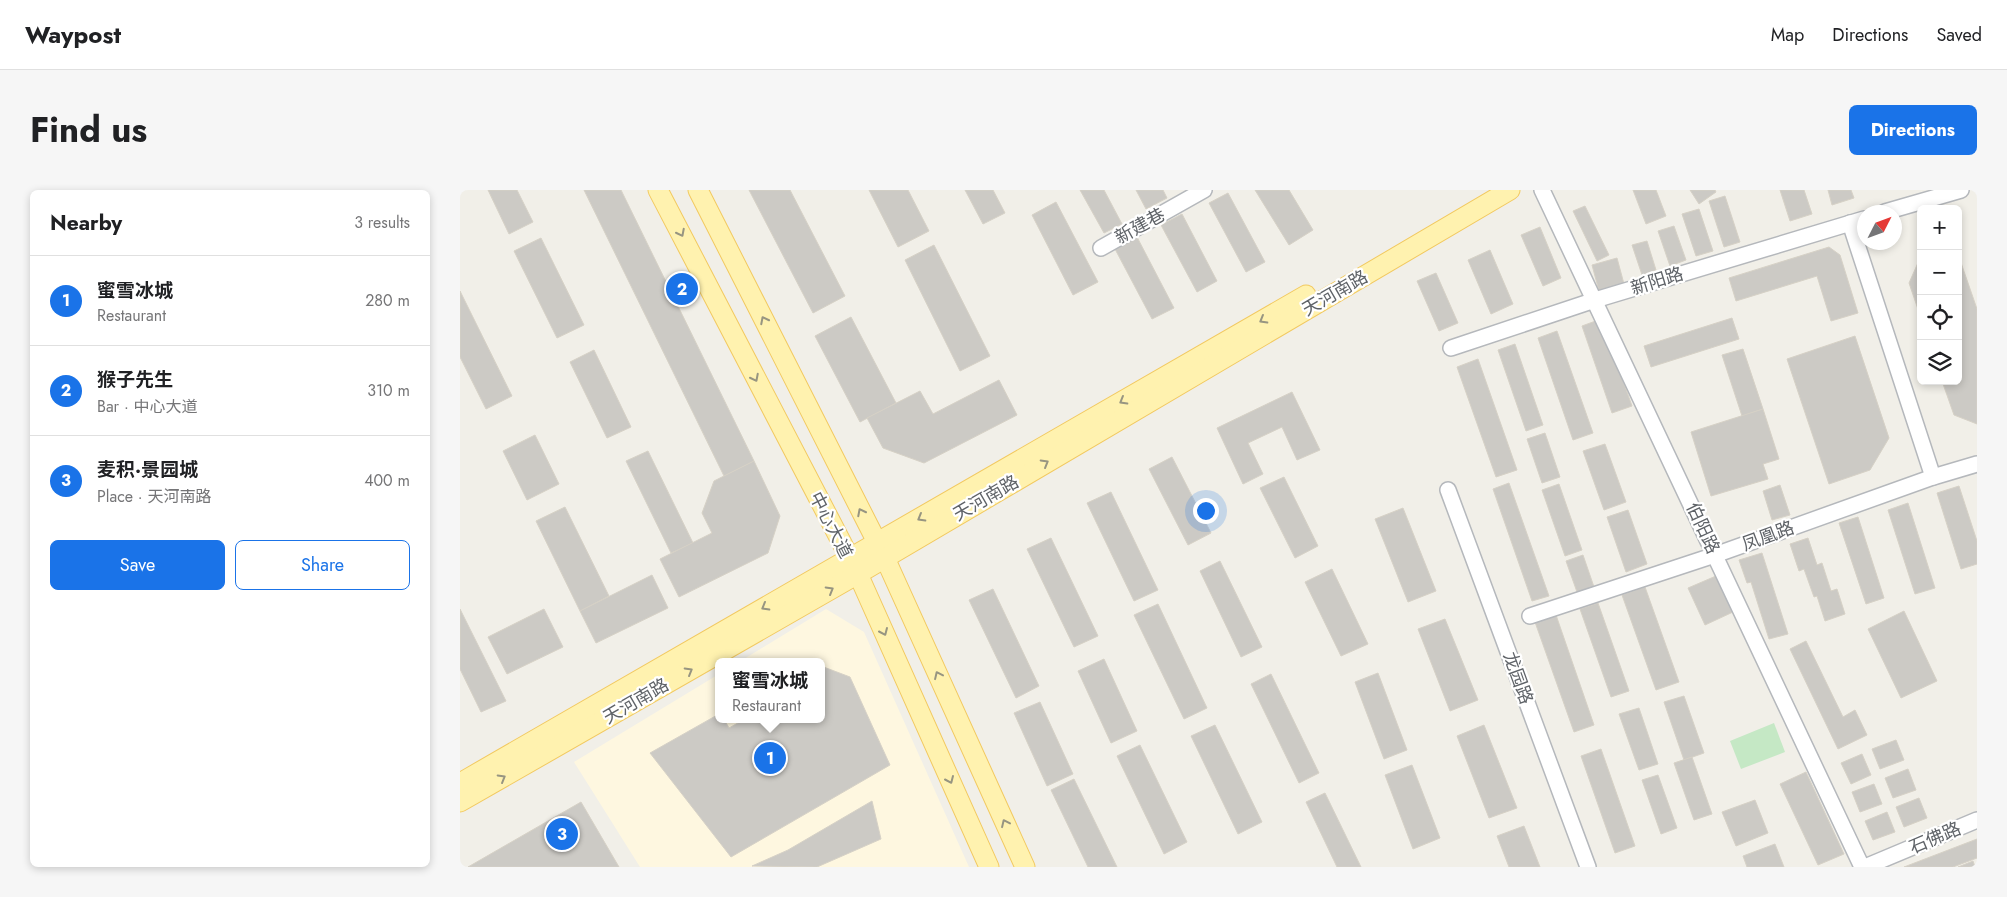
<!DOCTYPE html>
<html lang="en">
<head>
<meta charset="utf-8">
<style>
  body { margin:0; font-family:Jost,"Noto Sans SC",sans-serif; background:#f6f6f6; color:#202124 }
  .controls { position:absolute; right:15px; top:15px; display:grid; overflow:hidden; border-radius:8px; box-shadow:0 2px 8px #0003 }
  .controls button { width:45px; height:45px; display:grid; place-items:center; padding:0; border:0; border-bottom:1px solid #e0e0e0; background:#fff; color:#202124; font:25px sans-serif }
  .compass { position:absolute; left:1397px; top:15px; width:45px; height:45px; border-radius:50%; background:#fff; box-shadow:0 2px 8px #0003; rotate:48deg }
  .you { position:absolute; left:745px; top:320px; width:18px; height:18px; margin:-12px; border:4px solid #fff; border-radius:50%; background:#1a73e8; box-shadow:0 0 0 8px #1a73e833 }
  .badge { display:grid; place-items:center; width:32px; height:32px; border-radius:50%; background:#1a73e8; color:#fff; font-size:16px; font-weight:700 }
  .pin { position:absolute; translate:-50% -50%; border:2px solid #fff; box-shadow:0 1px 5px #0006 }
  .popup { position:absolute; left:255px; top:468px; width:110px; height:65px; box-sizing:border-box; display:grid; place-content:center; border-radius:8px; background:#fff; filter:drop-shadow(0 1px 4px #0005); font-size:16px; white-space:nowrap; color:#757577 }
  .popup b { font-size:19px; color:#202124 }
  .popup::after { content:''; position:absolute; left:50%; top:100%; margin-left:-10px; border:10px solid transparent; border-top-color:#fff }
  .list { margin:0; padding:0; list-style:none }
  h2 { display:flex; justify-content:space-between; align-items:center; height:65px; margin:0; padding:0 20px; font-size:21px }
  h2 small { font-size:16px; font-weight:400; color:#757577 }
  .list li { display:grid; grid-template-columns:32px 1fr auto; gap:15px; align-items:center; box-sizing:border-box; height:90px; padding:0 20px; border-top:1px solid #e0e0e0 }
  .list b { display:block; font-size:19px; white-space:nowrap }
  .list p { margin:0; font-size:16px; white-space:nowrap; color:#757577 }
  .list em { font-size:16px; font-style:normal; color:#757577 }
  .actions { display:flex; gap:10px; padding:15px 20px }
  .actions a { flex:1; padding:11px 0; border:1px solid #1a73e8; border-radius:8px; text-align:center; font-size:18px; color:#1a73e8 }
  .actions .main { background:#1a73e8; color:#fff }
  .icon { flex:none; width:28px; height:28px; fill:none; stroke:currentColor; stroke-width:2; stroke-linecap:round; stroke-linejoin:round }
  .map { position:relative; flex:none; width:1517px; height:677px; overflow:hidden; border-radius:8px }
  header { display:flex; align-items:center; gap:30px; box-sizing:border-box; height:70px; padding:0 25px; background:#fff; border-bottom:1px solid #e0e0e0 }
  header strong { font-size:24px }
  nav { display:flex; gap:28px; margin-inline-start:auto; font-size:18px }
  .intro { display:flex; align-items:center; justify-content:space-between; box-sizing:border-box; height:120px; padding:0 30px }
  h1 { margin:0; font-size:35px }
  .button { padding:12px 22px; border-radius:8px; background:#1a73e8; color:#fff; font-size:18px; font-weight:700 }
  main { display:flex; gap:30px; padding:0 30px }
  aside { flex:1; background:#fff; border-radius:8px; box-shadow:0 2px 8px #0003 }
  .map>svg:first-child { display:block }
</style>
</head>
<body>
<header>
<strong>Waypost</strong>
<nav><a>Map</a><a>Directions</a><a>Saved</a></nav>
</header>
<div class="intro"><h1>Find us</h1><a class="button">Directions</a></div>
<main>
<aside>
<h2>Nearby<small>3 results</small></h2>
<ul class="list">
<li><span class="badge">1</span><div><b>蜜雪冰城</b><p>Restaurant</p></div><em>280 m</em></li>
<li><span class="badge">2</span><div><b>猴子先生</b><p>Bar · 中心大道</p></div><em>310 m</em></li>
<li><span class="badge">3</span><div><b>麦积·景园城</b><p>Place · 天河南路</p></div><em>400 m</em></li>
</ul>
<div class="actions"><a class="main">Save</a><a>Share</a></div>
</aside>
<div class="map">
<svg width="1517" height="677" viewBox="0 0 1517 677">
  <rect width="100%" height="100%" fill="#f1efe8"/>
  <polygon fill="#fef7e0" points="366,419 404,442 509,677 180,677 114,572 259,484 259,529 361,529 361,472 279,472"/>
  <polygon fill="#c5e8c5" points="1314,533 1325,562 1281,579 1270,551"/>
  <g fill="#cccac5" stroke="#d6d1c6">
    <polygon points="28,0 57,0 73,32 49,44"/>
    <polygon points="124,0 161,0 294,271 264,286"/>
    <polygon points="289,0 330,0 385,106 353,123"/>
    <polygon points="409,0 448,0 469,41 438,57"/>
    <polygon points="505,0 533,0 545,23 523,34"/>
    <polygon points="620,0 644,0 662,34 644,43"/>
    <polygon points="676,0 703,0 707,8 686,19"/>
    <polygon points="795,0 829,0 853,40 829,55"/>
    <polygon points="1173,0 1196,0 1206,26 1186,34"/>
    <polygon points="1230,0 1255,0 1256,2 1239,14"/>
    <polygon points="1320,0 1344,0 1352,24 1330,31"/>
    <polygon points="1368,0 1391,0 1394,8 1372,15"/>
    <polygon points="768,3 805,72 786,82 749,13"/>
    <polygon points="1265,6 1280,52 1264,57 1249,11"/>
    <polygon points="596,12 638,92 613,105 572,25"/>
    <polygon points="1125,16 1149,65 1137,71 1113,21"/>
    <polygon points="1239,19 1253,61 1236,66 1222,24"/>
    <polygon points="722,24 757,91 737,102 701,35"/>
    <polygon points="1214,36 1226,70 1210,76 1198,41"/>
    <polygon points="1080,37 1101,88 1083,96 1061,45"/>
    <polygon points="677,47 714,118 692,129 655,59"/>
    <polygon points="81,48 124,135 97,148 54,61"/>
    <polygon points="1187,51 1196,80 1182,85 1172,55"/>
    <polygon points="474,55 530,166 500,181 445,70"/>
    <polygon points="1369,57 1380,65 1398,123 1371,131 1357,86 1276,111 1269,88"/>
    <polygon points="1030,60 1053,114 1031,124 1008,70"/>
    <polygon points="1498,64 1517,119 1517,234 1494,225 1482,191 1498,191"/>
    <polygon points="1461,66 1461,128 1449,93"/>
    <polygon points="1157,68 1164,94 1139,101 1132,75"/>
    <polygon points="976,83 998,133 979,141 957,91"/>
    <polygon points="0,101 52,206 26,219 0,167"/>
    <polygon points="391,127 436,213 400,232 355,146"/>
    <polygon points="1272,128 1279,149 1191,177 1184,156"/>
    <polygon points="1141,129 1172,216 1152,223 1122,136"/>
    <polygon points="1097,141 1133,243 1113,250 1078,148"/>
    <polygon points="1395,146 1429,248 1410,280 1369,294 1327,169"/>
    <polygon points="1055,154 1083,235 1066,241 1038,160"/>
    <polygon points="1283,159 1303,219 1282,226 1262,165"/>
    <polygon points="134,160 171,237 147,248 110,172"/>
    <polygon points="1018,169 1057,280 1036,287 997,177"/>
    <polygon points="539,190 557,225 464,273 423,258 407,228 460,201 473,224"/>
    <polygon points="832,202 860,260 837,270 822,237 788,253 803,284 783,294 757,238"/>
    <polygon points="1303,219 1319,269 1303,274 1308,289 1251,306 1231,242"/>
    <polygon points="1085,243 1100,287 1082,293 1067,249"/>
    <polygon points="75,245 99,294 67,310 43,261"/>
    <polygon points="1145,254 1166,312 1144,320 1123,261"/>
    <polygon points="188,261 233,353 211,363 166,271"/>
    <polygon points="712,267 751,343 728,355 689,279"/>
    <polygon points="294,271 320,326 308,363 219,407 200,369 252,343 242,323 254,291"/>
    <polygon points="824,287 858,356 835,368 800,298"/>
    <polygon points="1049,293 1089,406 1072,411 1033,299"/>
    <polygon points="1099,294 1122,360 1105,366 1082,300"/>
    <polygon points="1320,295 1330,325 1312,330 1303,301"/>
    <polygon points="1499,296 1517,351 1517,374 1501,379 1477,303"/>
    <polygon points="651,302 698,400 674,411 627,313"/>
    <polygon points="1448,313 1475,398 1455,404 1428,320"/>
    <polygon points="105,317 149,406 120,421 76,331"/>
    <polygon points="943,318 976,401 948,412 915,329"/>
    <polygon points="1168,320 1187,374 1166,382 1147,327"/>
    <polygon points="1398,327 1424,408 1406,414 1379,333"/>
    <polygon points="591,348 638,446 614,457 567,359"/>
    <polygon points="1348,348 1357,375 1362,373 1371,401 1377,399 1385,424 1365,431 1357,406 1354,407 1344,379 1339,381 1330,354"/>
    <polygon points="1302,363 1328,444 1309,449 1291,392 1287,393 1279,370"/>
    <polygon points="1123,365 1134,397 1117,402 1106,371"/>
    <polygon points="760,371 802,457 781,467 740,381"/>
    <polygon points="872,379 908,454 881,466 845,392"/>
    <polygon points="192,385 208,418 136,453 120,421"/>
    <polygon points="1256,386 1273,422 1245,435 1228,398"/>
    <polygon points="1185,397 1219,492 1196,500 1162,405"/>
    <polygon points="533,399 579,496 556,508 509,410"/>
    <polygon points="1138,413 1169,501 1151,507 1120,419"/>
    <polygon points="698,414 747,518 724,529 674,425"/>
    <polygon points="0,419 46,511 21,522 0,479"/>
    <polygon points="84,419 103,457 47,484 28,447"/>
    <polygon points="1444,421 1477,491 1441,508 1408,439"/>
    <polygon points="1096,425 1134,535 1114,542 1075,432"/>
    <polygon points="985,429 1018,510 990,521 958,439"/>
    <polygon points="1346,451 1383,527 1395,520 1407,545 1378,559 1330,459"/>
    <polygon points="644,469 677,541 651,553 618,481"/>
    <polygon points="361,476 390,487 430,575 271,667 190,563 259,524 259,529 264,529 269,538 285,529 361,529"/>
    <polygon points="918,483 947,560 924,569 895,492"/>
    <polygon points="811,484 859,583 839,593 791,494"/>
    <polygon points="1224,506 1244,563 1224,570 1204,512"/>
    <polygon points="580,512 613,584 587,596 554,523"/>
    <polygon points="1179,518 1198,574 1179,580 1159,524"/>
    <polygon points="755,535 802,632 778,644 731,546"/>
    <polygon points="1024,535 1057,618 1029,628 997,546"/>
    <polygon points="1436,550 1444,570 1420,579 1412,559"/>
    <polygon points="680,555 727,652 704,664 657,566"/>
    <polygon points="1141,559 1175,656 1155,663 1121,566"/>
    <polygon points="1402,564 1411,585 1391,594 1381,573"/>
    <polygon points="1232,567 1252,624 1234,630 1214,573"/>
    <polygon points="952,575 980,648 953,659 925,585"/>
    <polygon points="1448,579 1456,600 1433,608 1425,588"/>
    <polygon points="1346,582 1384,664 1358,675 1320,594"/>
    <polygon points="1198,585 1217,638 1201,644 1182,590"/>
    <polygon points="614,589 657,677 628,677 591,600"/>
    <polygon points="1414,594 1422,614 1400,622 1392,602"/>
    <polygon points="865,603 901,677 877,677 846,612"/>
    <polygon points="1459,608 1467,628 1444,637 1436,617"/>
    <polygon points="1295,610 1308,643 1276,656 1262,622"/>
    <polygon points="412,611 421,649 357,677 292,676 328,660"/>
    <polygon points="121,612 159,677 8,677"/>
    <polygon points="1427,622 1435,642 1413,650 1405,631"/>
    <polygon points="1064,636 1080,677 1049,677 1037,646"/>
    <polygon points="1517,649 1517,668 1493,677 1444,677"/>
    <polygon points="1315,654 1324,677 1287,677 1283,666"/>
    <polygon points="1513,671 1515,677 1498,677"/>
  </g>
  <g fill="none" stroke-linecap="round" stroke-linejoin="round">
    <g stroke="#b5b8bc" stroke-width="18">
      <g id="minor">
        <polyline points="1082,0 1402,677"/>
        <polyline points="1425,22 1501,0"/>
        <polyline points="1390,33 1473,287"/>
        <polyline points="641,58 744,0"/>
        <polyline points="991,158 1135,110 1404,29"/>
        <polyline points="988,300 1128,677"/>
        <polyline points="1070,426 1255,365 1473,287 1517,274"/>
        <polyline points="1405,677 1517,630"/>
      </g>
    </g>
    <g stroke="#f2c960" stroke-width="21">
      <g id="major">
        <polyline points="198,0 398,384 529,677"/>
        <polyline points="238,0 425,368 565,677"/>
        <polyline points="0,593 846,105"/>
        <polyline points="0,612 398,384 1050,0"/>
      </g>
    </g>
    <use href="#minor" stroke="#fff" stroke-width="15"/>
    <use href="#major" stroke="#fff2af" stroke-width="19"/>
  </g>
  <defs><path id="oneway-chevron" d="M-2-3.5L2.5 0L-2 3.5" fill="none" stroke-width="1.6" stroke-linecap="round" stroke-linejoin="round" transform="scale(1.25)"/></defs>
  <g stroke="#979581">
    <use href="#oneway-chevron" transform="translate(221 43) rotate(63)"/>
    <use href="#oneway-chevron" transform="translate(304 130) rotate(-117)"/>
    <use href="#oneway-chevron" transform="translate(803 130) rotate(150)"/>
    <use href="#oneway-chevron" transform="translate(295 188) rotate(63)"/>
    <use href="#oneway-chevron" transform="translate(663 211) rotate(150)"/>
    <use href="#oneway-chevron" transform="translate(585 273) rotate(-30)"/>
    <use href="#oneway-chevron" transform="translate(401 322) rotate(-117)"/>
    <use href="#oneway-chevron" transform="translate(461 328) rotate(150)"/>
    <use href="#oneway-chevron" transform="translate(370 400) rotate(-30)"/>
    <use href="#oneway-chevron" transform="translate(305 417) rotate(150)"/>
    <use href="#oneway-chevron" transform="translate(424 442) rotate(66)"/>
    <use href="#oneway-chevron" transform="translate(229 481) rotate(-30)"/>
    <use href="#oneway-chevron" transform="translate(478 485) rotate(-115)"/>
    <use href="#oneway-chevron" transform="translate(42 588) rotate(-30)"/>
    <use href="#oneway-chevron" transform="translate(490 590) rotate(66)"/>
    <use href="#oneway-chevron" transform="translate(545 633) rotate(-115)"/>
  </g>
  <g text-anchor="middle" stroke-width="4.5" stroke-linejoin="round" paint-order="stroke">
    <g font-size="18" fill="#5f6368" stroke="#fff">
      <text transform="translate(680 36) rotate(-29)" y="6">新建巷</text>
      <text transform="translate(1197 91) rotate(-17)" y="6">新阳路</text>
      <text transform="translate(875 103) rotate(-30)" y="6">天河南路</text>
      <text transform="translate(526 308) rotate(-30)" y="6">天河南路</text>
      <text transform="translate(371 335) rotate(63)" y="6">中心大道</text>
      <text transform="translate(1243 338) rotate(65)" y="6">伯阳路</text>
      <text transform="translate(1308 346) rotate(-20)" y="6">凤凰路</text>
      <text transform="translate(1058 488) rotate(70)" y="6">龙园路</text>
      <text transform="translate(176 511) rotate(-30)" y="6">天河南路</text>
      <text transform="translate(1475 648) rotate(-23)" y="6">石佛路</text>
    </g>
  </g>
</svg>
<div class="controls">
<button>+</button>
<button>−</button>
<button><svg class="icon" aria-label="locate" viewBox="0 0 24 24"><circle cx="12" cy="12" r="6"/><path d="M12 2v4M12 18v4M2 12h4M18 12h4"/></svg></button>
<button><svg class="icon" aria-label="layers" viewBox="0 0 24 24"><path d="M12 4l9 5-9 5-9-5zM3 14l9 5 9-5"/></svg></button>
</div>
<svg class="compass" viewBox="-18 -18 36 36"><path d="M0-13l5 13h-10z" fill="#e53935"/><path d="M0 13l5-13h-10z" fill="#757577"/></svg>
<div class="you"></div>
<div class="pin badge" style="left:310px;top:568px">1</div>
<div class="popup"><b>蜜雪冰城</b>Restaurant</div>
<div class="pin badge" style="left:222px;top:99px">2</div>
<div class="pin badge" style="left:102px;top:644px">3</div>
</div>
</main>
</body>
</html>
